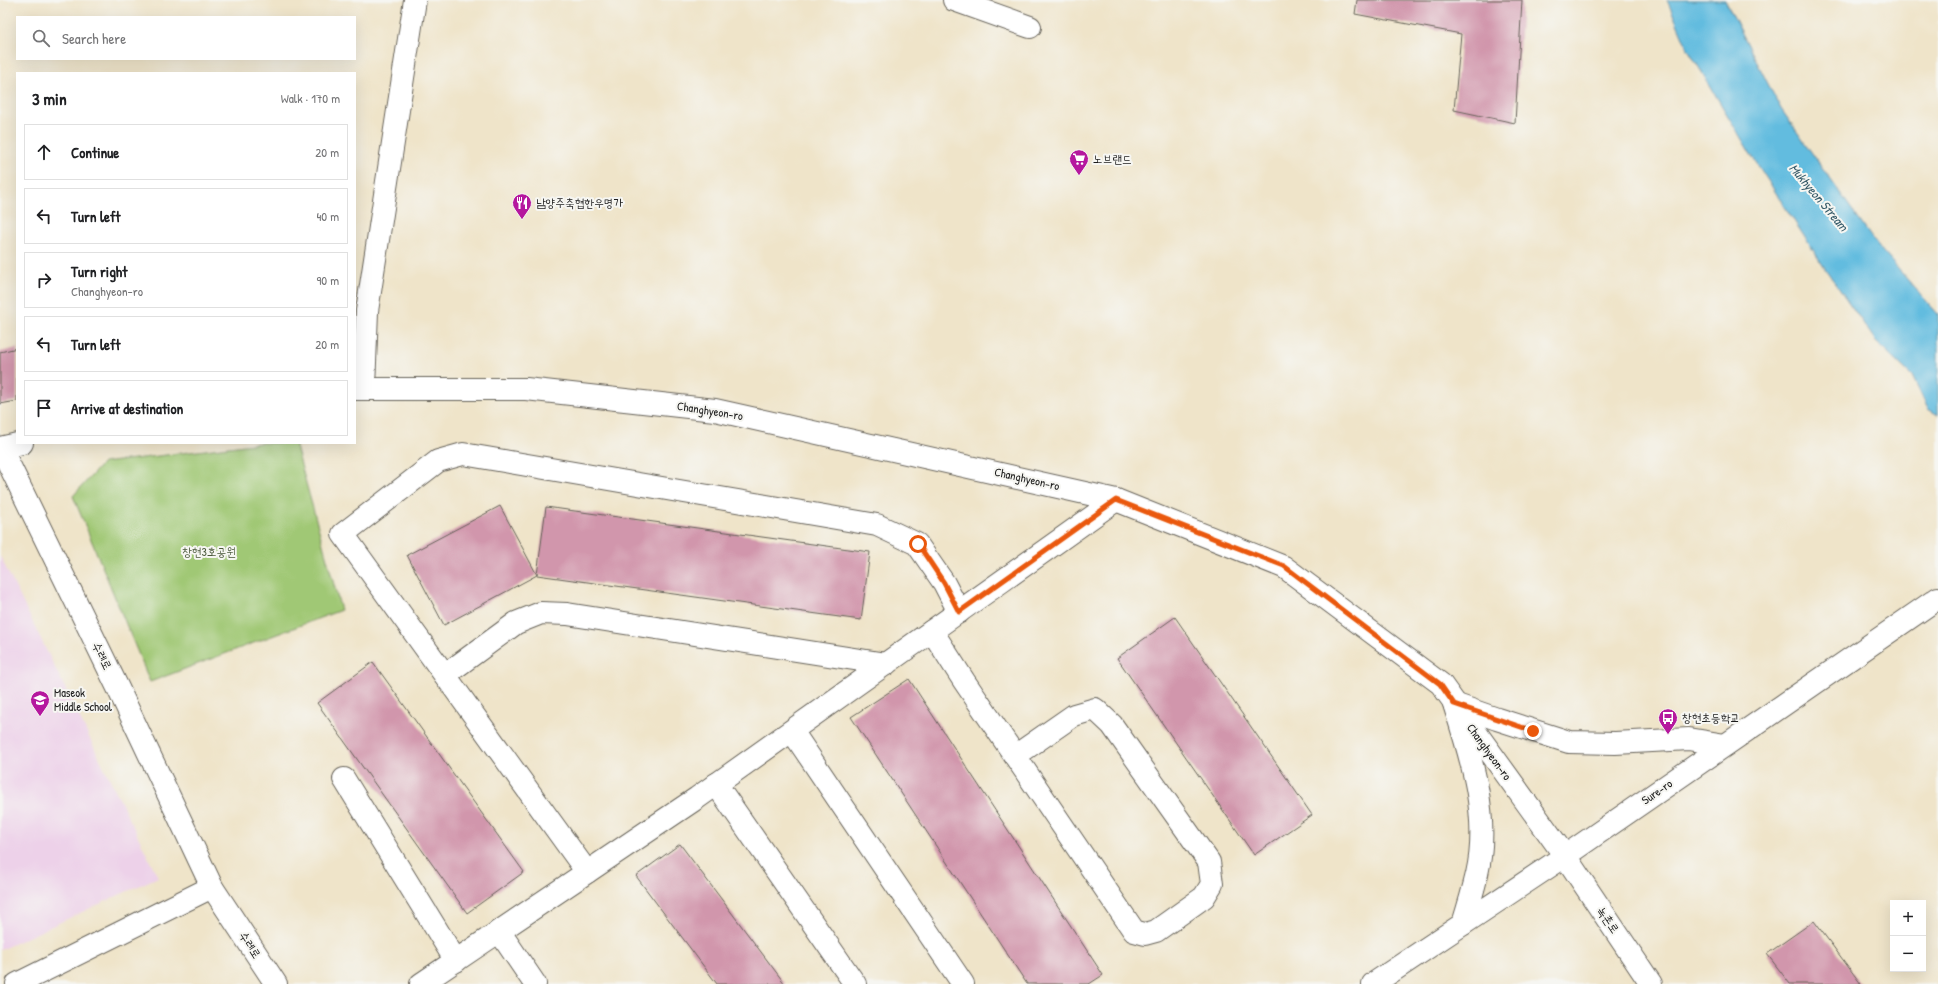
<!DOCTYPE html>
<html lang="en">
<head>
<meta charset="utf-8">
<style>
  body { margin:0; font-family:"Patrick Hand","Poor Story",sans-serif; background:#f6f6f6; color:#202124 }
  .controls { position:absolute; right:12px; bottom:12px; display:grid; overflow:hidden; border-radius:0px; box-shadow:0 4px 16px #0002 }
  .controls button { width:36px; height:36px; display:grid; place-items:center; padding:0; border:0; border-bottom:1px solid #e0e0e0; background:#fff; color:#202124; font:20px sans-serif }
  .stop { position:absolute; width:12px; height:12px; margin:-9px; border:3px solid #ea580c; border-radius:50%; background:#fff }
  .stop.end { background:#ea580c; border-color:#fff; box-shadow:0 1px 4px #0008 }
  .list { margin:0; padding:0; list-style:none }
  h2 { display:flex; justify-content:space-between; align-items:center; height:52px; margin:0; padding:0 16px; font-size:17px }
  h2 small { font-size:13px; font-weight:400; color:#757577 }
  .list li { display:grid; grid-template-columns:26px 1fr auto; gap:12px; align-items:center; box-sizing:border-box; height:56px; margin:0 8px 8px; padding:0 8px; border:1px solid #e0e0e0; border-radius:0px }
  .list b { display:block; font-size:15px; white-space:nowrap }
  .list p { margin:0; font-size:13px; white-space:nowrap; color:#757577 }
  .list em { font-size:13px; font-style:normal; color:#757577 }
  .icon { flex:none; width:22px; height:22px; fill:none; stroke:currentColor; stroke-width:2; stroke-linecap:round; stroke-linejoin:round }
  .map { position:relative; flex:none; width:1938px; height:984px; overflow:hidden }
  .search { position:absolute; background:#fff; box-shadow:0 4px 16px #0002; left:16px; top:16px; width:340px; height:44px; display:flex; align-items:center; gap:10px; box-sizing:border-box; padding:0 14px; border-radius:0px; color:#757577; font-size:15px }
  .panel { position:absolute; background:#fff; box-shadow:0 4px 16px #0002; left:16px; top:72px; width:340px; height:372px; border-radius:0px }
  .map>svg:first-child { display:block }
</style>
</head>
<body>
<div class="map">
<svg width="1938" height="984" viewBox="0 0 1938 984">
  <rect width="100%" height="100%" fill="#f6f6f2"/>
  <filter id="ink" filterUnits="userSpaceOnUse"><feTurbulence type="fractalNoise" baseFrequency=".025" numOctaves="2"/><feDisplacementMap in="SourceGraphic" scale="8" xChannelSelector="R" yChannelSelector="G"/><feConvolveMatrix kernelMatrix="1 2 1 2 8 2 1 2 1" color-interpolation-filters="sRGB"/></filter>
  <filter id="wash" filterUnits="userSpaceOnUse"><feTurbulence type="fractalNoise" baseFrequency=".012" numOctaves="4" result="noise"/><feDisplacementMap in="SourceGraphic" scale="16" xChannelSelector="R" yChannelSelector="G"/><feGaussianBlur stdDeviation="0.9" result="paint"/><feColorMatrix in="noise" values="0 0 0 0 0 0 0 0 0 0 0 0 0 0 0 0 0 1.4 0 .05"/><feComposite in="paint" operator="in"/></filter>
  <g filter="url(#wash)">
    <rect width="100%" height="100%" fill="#efe4c9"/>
    <polygon fill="#edd1e9" points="0,556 158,877 0,950"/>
    <polygon fill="#a0c874" stroke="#5e7248" points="260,443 295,443 341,610 150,682 73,496 103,463"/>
    <polygon fill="#62bcdf" stroke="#3f6c7e" points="1667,0 1725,0 1781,109 1876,244 1938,314 1938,415 1928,409 1912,376 1875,340 1826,270 1750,153 1688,49"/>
    <g id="blocks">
      <g fill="#d196ac">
        <polygon points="1357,0 1522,0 1515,123 1454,110 1461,34 1355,14"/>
        <polygon points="17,348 17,401 0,404 0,352"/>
        <polygon points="500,506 537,575 546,507 870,552 861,620 537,575 444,625 407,555"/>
        <polygon points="1175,617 1312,815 1254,855 1117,658"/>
        <polygon points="373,662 524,872 467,913 317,703"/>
        <polygon points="909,679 1103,975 1089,984 1027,984 851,717"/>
        <polygon points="680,844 785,984 717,984 636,876"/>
        <polygon points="1814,921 1861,984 1790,984 1767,954"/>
      </g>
    </g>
  </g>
  <g filter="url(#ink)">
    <use href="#blocks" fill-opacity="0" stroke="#666259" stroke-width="1"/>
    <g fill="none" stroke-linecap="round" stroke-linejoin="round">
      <g stroke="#666259" stroke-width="24">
        <g id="minor">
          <polyline points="954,0 1030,27"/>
          <polyline points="364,388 367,311 415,0"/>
          <polyline points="1,448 117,686 212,887 276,984"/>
          <polyline points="932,631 964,681 1134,931 1145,934 1156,931 1204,897 1212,884 1209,862 1112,725 1095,709 1074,715 1015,756"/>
          <polyline points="445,675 516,623 541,613 567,614 886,664"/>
          <path d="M1455 707C1472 760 1490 818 1477 874 1473 891 1468 908 1463 924"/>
          <polyline points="792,731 963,984"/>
          <polyline points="344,779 456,961"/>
          <polyline points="716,784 855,984"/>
          <polyline points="587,872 343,534 438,461 463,454 877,525 917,544 944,583 959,612"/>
          <polyline points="499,931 535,984"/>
          <polyline points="17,984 212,887"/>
          <polyline points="421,984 697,798 1116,500"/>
          <polyline points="1373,984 1565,856 1651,984"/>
        </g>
      </g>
      <g stroke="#666259" stroke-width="24">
        <g id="major">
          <polyline points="355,389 526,389 715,410 1116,500 1284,567 1441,684 1565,856 1938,598"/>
          <polyline points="0,448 22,443"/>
          <polyline points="1454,704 1497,719 1569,742 1615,743 1689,739 1725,745"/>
        </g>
      </g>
      <use href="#minor" stroke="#fff" stroke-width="22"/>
      <use href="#major" stroke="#fff" stroke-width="22"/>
    </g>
  </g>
  <g fill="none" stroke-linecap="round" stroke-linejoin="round" filter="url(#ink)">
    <polyline stroke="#ea580c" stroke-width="5" points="918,544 944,583 959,612 1116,500 1284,566 1440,684 1454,704 1533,731"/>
  </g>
  <defs>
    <g id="supermarket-pin" transform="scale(1)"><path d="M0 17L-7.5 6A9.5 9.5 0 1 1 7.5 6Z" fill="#b5179e" stroke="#f6f6f2"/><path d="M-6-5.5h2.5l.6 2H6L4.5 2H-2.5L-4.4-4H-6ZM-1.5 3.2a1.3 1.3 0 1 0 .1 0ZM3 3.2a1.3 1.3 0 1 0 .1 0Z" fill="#fff"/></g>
    <g id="restaurant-pin" transform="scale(1)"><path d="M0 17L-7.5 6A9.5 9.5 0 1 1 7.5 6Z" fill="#b5179e" stroke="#f6f6f2"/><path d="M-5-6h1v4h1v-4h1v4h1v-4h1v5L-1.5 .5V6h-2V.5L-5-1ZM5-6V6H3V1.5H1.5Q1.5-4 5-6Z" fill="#fff"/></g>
    <g id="school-pin" transform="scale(1)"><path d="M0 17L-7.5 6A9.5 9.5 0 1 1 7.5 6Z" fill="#b5179e" stroke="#f6f6f2"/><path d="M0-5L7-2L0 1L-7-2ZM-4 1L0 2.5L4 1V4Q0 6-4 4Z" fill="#fff"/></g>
    <g id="bus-pin" transform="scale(1)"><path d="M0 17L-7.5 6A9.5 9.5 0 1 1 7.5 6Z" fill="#b5179e" stroke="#f6f6f2"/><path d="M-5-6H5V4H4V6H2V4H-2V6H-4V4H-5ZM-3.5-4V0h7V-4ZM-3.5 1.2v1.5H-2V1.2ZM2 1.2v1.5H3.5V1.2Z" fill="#fff"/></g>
  </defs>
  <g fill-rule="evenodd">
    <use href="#supermarket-pin" x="1079" y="159"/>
    <use href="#restaurant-pin" x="522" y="203"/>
    <use href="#school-pin" x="40" y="700"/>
    <use href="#bus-pin" x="1668" y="718"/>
  </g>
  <g text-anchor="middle" stroke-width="4" stroke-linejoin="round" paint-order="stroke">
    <g font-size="12" fill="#1c1c1c" stroke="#f6f6f2" text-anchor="start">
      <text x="1093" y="163">노브랜드</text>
      <text x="536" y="207">남양주축협한우명가</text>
      <text x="54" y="697">Maseok<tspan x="54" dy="14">Middle School</tspan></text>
      <text x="1682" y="722">창현초등학교</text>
    </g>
    <g font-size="12" fill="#1c1c1c" stroke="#f6f6f2">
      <text transform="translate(710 411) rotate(9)" y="4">Changhyeon-ro</text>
      <text transform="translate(1027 479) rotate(13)" y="4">Changhyeon-ro</text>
      <text transform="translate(102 656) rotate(64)" y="4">수레로</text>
      <text transform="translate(1489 752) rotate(54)" y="4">Changhyeon-ro</text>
      <text transform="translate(1657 792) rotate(-35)" y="4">Sure-ro</text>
      <text transform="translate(1608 920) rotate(56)" y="4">녹촌로</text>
      <text transform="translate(250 945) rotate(57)" y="4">수레로</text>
    </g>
    <g font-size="12" fill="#4a583b" stroke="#f6f6f2">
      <text x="209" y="556">창현3호공원</text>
    </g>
    <g font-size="13" font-style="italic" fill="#385c6a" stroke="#f6f6f2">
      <text transform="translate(1819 197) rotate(50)" y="5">Mukhyeon Stream</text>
    </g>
  </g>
</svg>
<div class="controls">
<button>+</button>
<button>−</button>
</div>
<div class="stop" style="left:918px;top:544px"></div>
<div class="stop end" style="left:1533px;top:731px"></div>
<div class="search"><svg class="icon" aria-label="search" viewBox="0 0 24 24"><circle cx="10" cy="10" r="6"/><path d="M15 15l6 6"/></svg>Search here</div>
<section class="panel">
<h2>3 min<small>Walk · 170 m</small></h2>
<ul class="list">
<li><svg class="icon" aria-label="ahead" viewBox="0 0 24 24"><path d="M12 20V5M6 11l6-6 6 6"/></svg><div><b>Continue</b></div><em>20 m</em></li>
<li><svg class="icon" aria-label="left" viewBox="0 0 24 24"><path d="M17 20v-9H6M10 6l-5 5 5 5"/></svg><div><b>Turn left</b></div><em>40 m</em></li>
<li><svg class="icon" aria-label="right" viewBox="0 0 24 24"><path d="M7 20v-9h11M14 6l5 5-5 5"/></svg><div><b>Turn right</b><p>Changhyeon-ro</p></div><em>90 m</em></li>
<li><svg class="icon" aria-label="left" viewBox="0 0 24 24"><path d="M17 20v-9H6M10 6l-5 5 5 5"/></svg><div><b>Turn left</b></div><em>20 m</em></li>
<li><svg class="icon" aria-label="arrive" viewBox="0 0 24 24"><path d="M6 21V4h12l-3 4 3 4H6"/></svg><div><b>Arrive at destination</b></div></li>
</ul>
</section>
</div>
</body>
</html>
